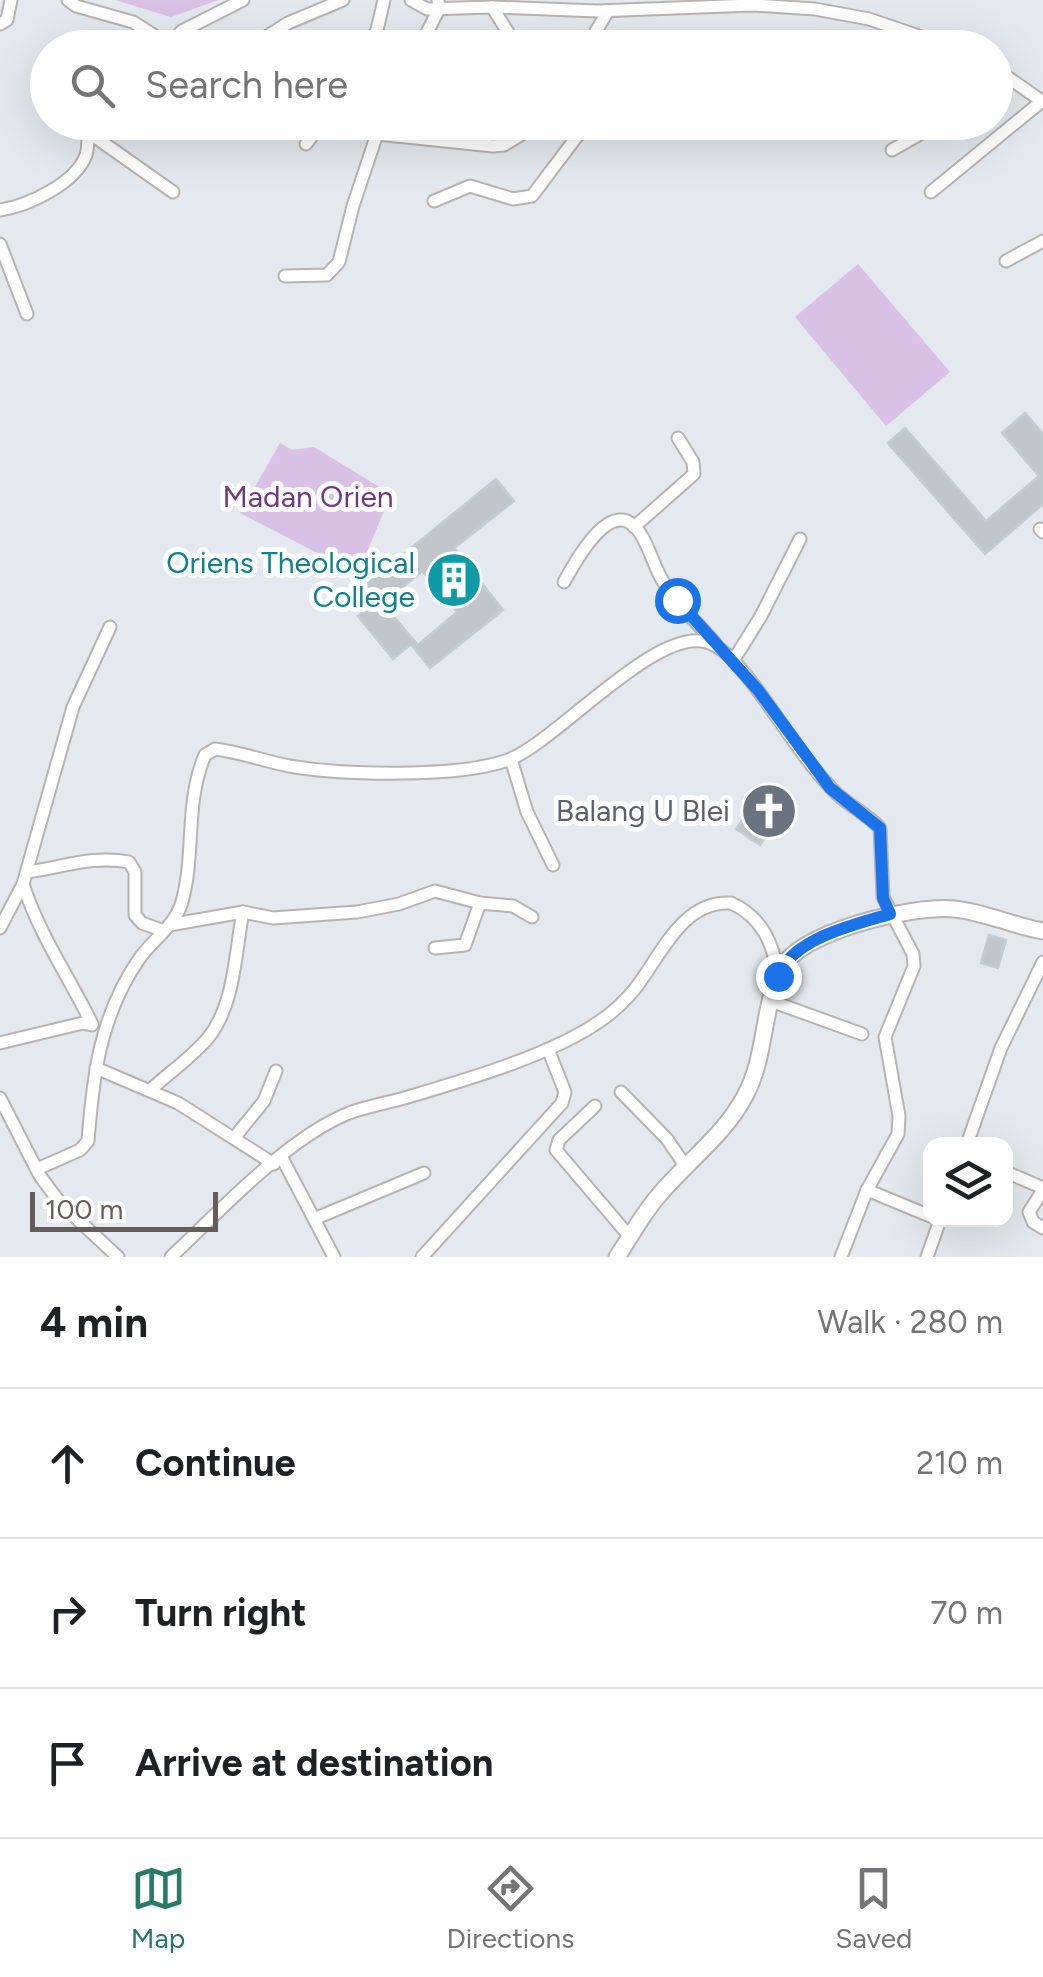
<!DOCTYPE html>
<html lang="en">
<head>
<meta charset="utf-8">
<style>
  body { margin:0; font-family:Figtree,sans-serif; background:#f2f2f2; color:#202124 }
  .controls { position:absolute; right:30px; bottom:30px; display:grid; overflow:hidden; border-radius:20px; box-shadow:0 10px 40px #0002 }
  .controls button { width:90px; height:90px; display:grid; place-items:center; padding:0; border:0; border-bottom:2px solid #e0e0e0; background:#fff; color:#202124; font:50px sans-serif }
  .scale { position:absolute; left:30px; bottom:25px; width:188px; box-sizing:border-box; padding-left:10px; border:5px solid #645d5b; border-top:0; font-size:28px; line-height:35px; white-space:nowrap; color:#645d5b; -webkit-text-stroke:8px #fff; paint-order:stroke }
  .stop { position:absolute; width:30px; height:30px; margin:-22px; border:8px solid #1a73e8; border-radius:50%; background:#fff }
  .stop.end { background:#1a73e8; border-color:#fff; box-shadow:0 2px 10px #0008 }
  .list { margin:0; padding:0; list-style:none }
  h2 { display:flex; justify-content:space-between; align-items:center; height:130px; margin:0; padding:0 40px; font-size:42px }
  h2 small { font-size:32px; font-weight:400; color:#757577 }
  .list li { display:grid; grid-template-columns:65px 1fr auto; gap:30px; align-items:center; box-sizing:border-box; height:150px; padding:0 40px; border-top:2px solid #e0e0e0 }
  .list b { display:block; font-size:38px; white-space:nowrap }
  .list em { font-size:32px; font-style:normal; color:#757577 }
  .icon { flex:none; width:55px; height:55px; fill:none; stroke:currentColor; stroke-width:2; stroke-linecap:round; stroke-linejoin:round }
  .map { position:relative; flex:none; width:1043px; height:1257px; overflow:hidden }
  .search { position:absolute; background:#fff; box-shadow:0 10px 40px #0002; left:30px; right:30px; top:30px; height:110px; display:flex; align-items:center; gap:25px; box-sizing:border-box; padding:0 35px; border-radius:55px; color:#757577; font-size:38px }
  .sheet { height:580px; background:#fff }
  nav { display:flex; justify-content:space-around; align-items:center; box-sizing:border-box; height:140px; border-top:2px solid #e0e0e0; background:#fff; font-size:28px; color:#757577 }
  nav a { display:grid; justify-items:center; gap:5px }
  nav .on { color:#287966 }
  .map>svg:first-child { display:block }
</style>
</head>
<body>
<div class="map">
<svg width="1043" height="1257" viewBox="0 0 1043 1257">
  <rect width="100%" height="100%" fill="#e3e9ee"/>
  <g fill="#d9c0e5">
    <polygon points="115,0 219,0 171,17"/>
    <polygon points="858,264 950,372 886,426 795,317"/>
    <polygon points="280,443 292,450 314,447 391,494 358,574 240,513"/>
  </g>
  <g fill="#c0c6c9" stroke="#c2cdd2" stroke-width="2.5" fill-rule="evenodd">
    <polygon points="1025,413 1043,434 1043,504 985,554 888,443 905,428 986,521 1039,476 1002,433"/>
    <path d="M496 479 514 501 454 548 503 610 430 668 411 644 393 659 358 616 374 604 361 589ZM422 571 457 612 418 645 383 604Z"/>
    <polygon points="767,786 789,801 760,845 736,829"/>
    <polygon points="989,935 1006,940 998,968 981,963"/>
  </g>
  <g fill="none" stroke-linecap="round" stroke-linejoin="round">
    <g stroke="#b8b3b1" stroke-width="15">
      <g id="street">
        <polyline points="68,0 76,6 133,22 174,48"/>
        <polyline points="411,0 427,9 492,7 597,11 753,5 815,9 869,19 954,48"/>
        <polyline points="492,7 518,48"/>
        <polyline points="0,24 7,20 11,0"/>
        <polyline points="169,44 182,31 243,0"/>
        <polyline points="241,48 255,44 288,23 343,0"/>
        <polyline points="368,48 377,30 384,0"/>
        <polyline points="419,48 439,9 438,0"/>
        <polyline points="586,48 608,11"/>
        <polyline points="996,69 1043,102"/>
        <polyline points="88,132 173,192"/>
        <polyline points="377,134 493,146 504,145 542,122"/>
        <polyline points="306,144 323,122"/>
        <polyline points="892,150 941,122"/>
        <polyline points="931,192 1042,101"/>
        <polyline points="434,201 470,186 513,199 532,196 578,135 579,122"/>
        <path d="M0 210C28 206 76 183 86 155 89 145 88 133 88 122"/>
        <polyline points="0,244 27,314"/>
        <polyline points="1006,261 1043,241"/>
        <polyline points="285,276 327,275 339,262 353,206 381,122"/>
        <polyline points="634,527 694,474 693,462 678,438"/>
        <polyline points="1040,529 1043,532"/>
        <path d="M564 582C575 562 613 491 640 533 650 548 654 568 664 583 678 605 698 624 715 643"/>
        <polyline points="733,661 761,616 800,539"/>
        <polyline points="511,759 527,812 553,865"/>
        <path d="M27 872C64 867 93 855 129 862L135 872V915L142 923 164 931"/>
        <path d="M23 884C39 934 69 977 92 1024"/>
        <polyline points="169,925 243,912 273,918 357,912 399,904 435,891 480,903 513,906 532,917"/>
        <polyline points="0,928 23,884 73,707 110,627"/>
        <polyline points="435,948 465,945 480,903"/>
        <polyline points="771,1001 862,1034"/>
        <polyline points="0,1043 83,1023 92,1025"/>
        <polyline points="96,1068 178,1103 274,1164"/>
        <path d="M150 1090C169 1073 192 1057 208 1038 235 1005 235 952 243 912"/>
        <polyline points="621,1092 667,1139 686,1167"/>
        <polyline points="0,1098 40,1176 61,1204 118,1257"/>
        <polyline points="595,1106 559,1140 556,1150 630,1237"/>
        <polyline points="234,1138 264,1101 276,1071"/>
        <polyline points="967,1144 1001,1048 1043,962"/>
        <polyline points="282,1158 334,1257"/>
        <path d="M37 1169 80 1150 88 1141C93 1075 100 1016 139 959 152 940 173 928 181 905 196 856 184 804 205 755L215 749C240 752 264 761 289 766 343 775 458 778 508 760 555 743 654 628 706 642 722 646 736 663 746 675 776 712 800 756 833 790 847 805 866 813 880 828L883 897 913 954 914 966 885 1037 899 1116 898 1134 867 1190 841 1257"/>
        <polyline points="1006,1172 1043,1188"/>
        <polyline points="867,1190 930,1216"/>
        <polyline points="1043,1190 1029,1212 1033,1222 1043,1228"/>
        <polyline points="314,1219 424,1173"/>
        <path d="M171 1257C220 1211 287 1138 349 1113 368 1106 388 1103 408 1097 465 1080 552 1055 600 1021 612 1013 624 1002 634 990 660 958 681 900 731 903 762 917 774 944 778 977"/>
        <polyline points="422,1257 562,1103 565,1092 548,1049"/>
        <polyline points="927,1257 940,1220"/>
      </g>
    </g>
    <g stroke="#b8b2b0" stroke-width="19">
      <path id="secondary" d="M617 1257C631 1236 643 1213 660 1194 688 1161 725 1134 745 1096 766 1057 762 1011 780 971 797 931 914 905 954 909 985 912 1013 926 1043 931"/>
    </g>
    <use href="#street" stroke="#fff" stroke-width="11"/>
    <use href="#secondary" stroke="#fff" stroke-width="15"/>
  </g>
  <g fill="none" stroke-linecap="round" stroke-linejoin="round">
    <path stroke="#1a73e8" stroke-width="12" d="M677 600 758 690 830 788 880 828 883 898 890 914C854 925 793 938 778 976"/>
  </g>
  <defs>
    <g id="building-disc" transform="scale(2.875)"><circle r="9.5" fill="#0f9aa8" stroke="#fff"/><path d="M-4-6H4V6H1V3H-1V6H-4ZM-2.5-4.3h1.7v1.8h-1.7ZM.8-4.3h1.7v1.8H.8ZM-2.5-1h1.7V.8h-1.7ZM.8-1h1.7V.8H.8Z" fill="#fff"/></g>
    <g id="church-disc" transform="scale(2.875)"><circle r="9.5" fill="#6b7280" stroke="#fff"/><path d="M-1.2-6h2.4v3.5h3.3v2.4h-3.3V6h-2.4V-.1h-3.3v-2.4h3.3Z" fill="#fff"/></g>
  </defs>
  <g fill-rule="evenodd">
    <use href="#building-disc" x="454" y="580"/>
    <use href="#church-disc" x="769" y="811"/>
  </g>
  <g text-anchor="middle" stroke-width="10" stroke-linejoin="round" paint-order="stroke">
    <g font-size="30" fill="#703887" stroke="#fff">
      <text x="308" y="507">Madan Orien</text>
    </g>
    <g font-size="30" fill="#0d838f" stroke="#fff" text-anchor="end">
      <text x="415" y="573">Oriens Theological<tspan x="415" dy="34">College</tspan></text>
    </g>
    <g font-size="30" fill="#5b616d" stroke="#fff" text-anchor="end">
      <text x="730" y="821">Balang U Blei</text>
    </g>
  </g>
</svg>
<div class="controls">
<button><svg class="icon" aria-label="layers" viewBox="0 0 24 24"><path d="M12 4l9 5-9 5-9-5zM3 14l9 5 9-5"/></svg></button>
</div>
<div class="scale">100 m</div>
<div class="stop" style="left:677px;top:600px"></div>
<div class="stop end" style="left:778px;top:976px"></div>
<div class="search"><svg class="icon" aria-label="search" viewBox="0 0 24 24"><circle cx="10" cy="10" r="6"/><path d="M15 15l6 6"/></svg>Search here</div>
</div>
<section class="sheet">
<h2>4 min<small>Walk · 280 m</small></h2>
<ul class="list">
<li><svg class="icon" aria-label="ahead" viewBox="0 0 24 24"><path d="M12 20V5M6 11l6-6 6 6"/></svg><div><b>Continue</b></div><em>210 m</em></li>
<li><svg class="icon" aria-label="right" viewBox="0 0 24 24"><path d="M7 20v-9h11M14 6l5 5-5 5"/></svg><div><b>Turn right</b></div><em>70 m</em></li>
<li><svg class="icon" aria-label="arrive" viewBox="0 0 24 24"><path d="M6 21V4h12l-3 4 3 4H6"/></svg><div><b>Arrive at destination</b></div></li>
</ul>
</section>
<nav>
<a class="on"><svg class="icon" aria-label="map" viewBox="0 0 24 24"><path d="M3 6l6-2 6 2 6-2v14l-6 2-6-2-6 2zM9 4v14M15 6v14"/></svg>Map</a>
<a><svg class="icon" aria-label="directions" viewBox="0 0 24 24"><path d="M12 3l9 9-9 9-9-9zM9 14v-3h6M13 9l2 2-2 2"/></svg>Directions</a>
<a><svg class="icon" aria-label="saved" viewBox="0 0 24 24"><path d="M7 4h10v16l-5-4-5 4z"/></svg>Saved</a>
</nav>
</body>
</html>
